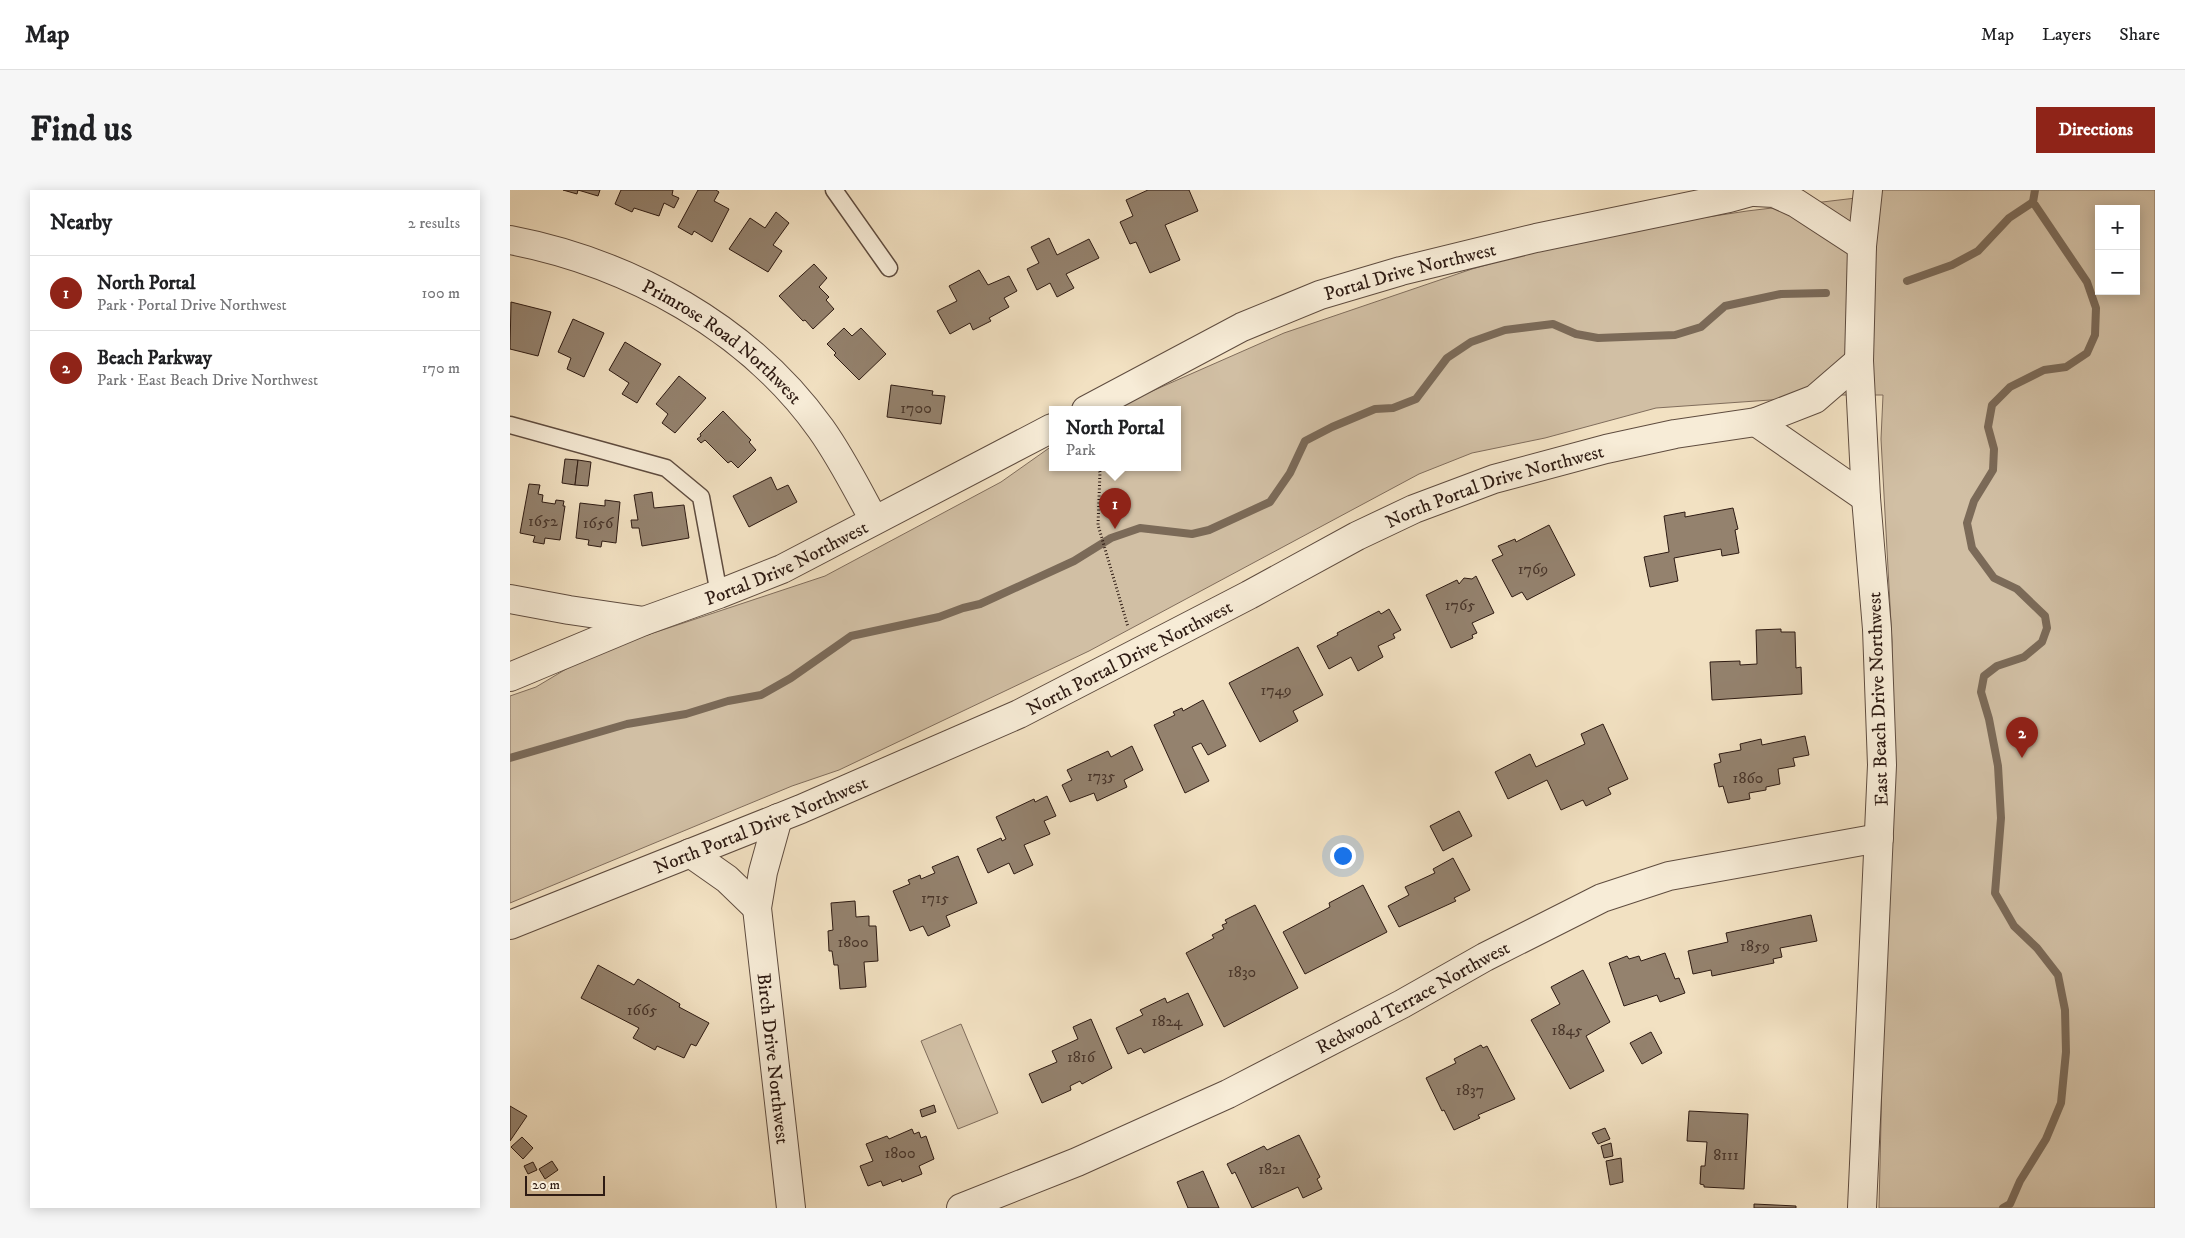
<!DOCTYPE html>
<html lang="en">
<head>
<meta charset="utf-8">
<style>
  body { margin:0; font-family:"IM FELL DW Pica",serif; background:#f6f6f6; color:#202124 }
  .controls { position:absolute; right:15px; top:15px; display:grid; overflow:hidden; border-radius:0px; box-shadow:0 2px 12px #0003 }
  .controls button { width:45px; height:45px; display:grid; place-items:center; padding:0; border:0; border-bottom:1px solid #e0e0e0; background:#fff; color:#202124; font:25px sans-serif }
  .scale { position:absolute; left:15px; bottom:12px; width:80px; box-sizing:border-box; padding-left:5px; border:2px solid #2e1b13; border-top:0; font-size:14px; line-height:18px; white-space:nowrap; color:#2e1b13; -webkit-text-stroke:4px #f7ecd7; paint-order:stroke }
  .you { position:absolute; left:832px; top:665px; width:18px; height:18px; margin:-12px; border:4px solid #fff; border-radius:50%; background:#1a73e8; box-shadow:0 0 0 8px #1a73e833 }
  .badge { display:grid; place-items:center; width:32px; height:32px; border-radius:50%; background:#8f2418; color:#fff; font-size:16px; font-weight:700 }
  .pin { position:absolute; translate:-50% -41px; filter:drop-shadow(0 1px 2px #0008) }
  .pin::after { content:''; position:absolute; top:26px; width:18px; height:15px; background:inherit; clip-path:polygon(0 0,100% 0,50% 100%) }
  .popup { position:absolute; left:539px; top:216px; width:132px; height:65px; box-sizing:border-box; display:grid; place-content:center; border-radius:0px; background:#fff; filter:drop-shadow(0 1px 4px #0005); font-size:16px; white-space:nowrap; color:#757577 }
  .popup b { font-size:19px; color:#202124 }
  .popup::after { content:''; position:absolute; left:50%; top:100%; margin-left:-10px; border:10px solid transparent; border-top-color:#fff }
  .list { margin:0; padding:0; list-style:none }
  h2 { display:flex; justify-content:space-between; align-items:center; height:65px; margin:0; padding:0 20px; font-size:21px }
  h2 small { font-size:16px; font-weight:400; color:#757577 }
  .list li { display:grid; grid-template-columns:32px 1fr auto; gap:15px; align-items:center; box-sizing:border-box; height:75px; padding:0 20px; border-top:1px solid #e0e0e0 }
  .list b { display:block; font-size:19px; white-space:nowrap }
  .list p { margin:0; font-size:16px; white-space:nowrap; color:#757577 }
  .list em { font-size:16px; font-style:normal; color:#757577 }
  .map { position:relative; flex:none; width:1645px; height:1018px; overflow:hidden; border-radius:0px }
  header { display:flex; align-items:center; gap:30px; box-sizing:border-box; height:70px; padding:0 25px; background:#fff; border-bottom:1px solid #e0e0e0 }
  header strong { font-size:24px }
  nav { display:flex; gap:28px; margin-inline-start:auto; font-size:18px }
  .intro { display:flex; align-items:center; justify-content:space-between; box-sizing:border-box; height:120px; padding:0 30px }
  h1 { margin:0; font-size:35px }
  .button { padding:12px 22px; border-radius:0px; background:#8f2418; color:#fff; font-size:18px; font-weight:700 }
  main { display:flex; gap:30px; padding:0 30px }
  aside { flex:1; background:#fff; border-radius:0px; box-shadow:0 2px 12px #0003 }
  .map>svg:first-child { display:block }
</style>
</head>
<body>
<header>
<strong>Map</strong>
<nav><a>Map</a><a>Layers</a><a>Share</a></nav>
</header>
<div class="intro"><h1>Find us</h1><a class="button">Directions</a></div>
<main>
<aside>
<h2>Nearby<small>2 results</small></h2>
<ul class="list">
<li><span class="badge">1</span><div><b>North Portal</b><p>Park · Portal Drive Northwest</p></div><em>100 m</em></li>
<li><span class="badge">2</span><div><b>Beach Parkway</b><p>Park · East Beach Drive Northwest</p></div><em>170 m</em></li>
</ul>
</aside>
<div class="map">
<svg width="1645" height="1018" viewBox="0 0 1645 1018">
  <rect width="100%" height="100%" fill="#f2e1c2"/>
  <filter id="stains"><feTurbulence type="fractalNoise" baseFrequency=".004" numOctaves="4"/><feColorMatrix values="0 0 0 0 .2 0 0 0 0 .09 0 0 0 0 .02 0 0 0 .5 -.17"/></filter>
  <radialGradient id="worn" r=".72"><stop offset=".6" stop-color="#630" stop-opacity="0"/><stop offset="1" stop-color="#630" stop-opacity=".3"/></radialGradient>
  <g fill="#d1bfa4" stroke="#806d5c" fill-rule="evenodd">
    <path d="M1372 0H1645V1018H1369L1382 452 1371 249 1373 205H1332L1146 218 1035 248 962 263 909 284 579 461 329 580 282 596 0 713V506L26 497 83 463 315 386 491 292 542 256V278H668V220H599L774 143 962 79 1086 44 1237 21 1371 5ZM1589 19H1626V101H1589Z"/>
    <polygon points="451,834 488,923 448,939 411,851"/>
  </g>
  <g fill="none" stroke-linecap="round" stroke-linejoin="round">
    <g stroke="#7b6a58" stroke-width="8">
      <polyline points="1397,91 1442,75 1468,61 1499,28 1523,12"/>
      <polyline points="0,568 117,534 176,524 218,511 251,505 281,488 341,446 429,427 453,418 470,414 564,371 601,348 630,338 682,344 699,340 760,312 780,283 795,251 822,237 865,219 883,218 906,209 937,168 961,152 995,140 1043,134 1066,144 1088,148 1165,145 1191,137 1215,116 1271,104 1316,103"/>
      <polyline points="1493,1018 1500,1014 1510,991 1536,949 1551,913 1556,862 1555,820 1548,785 1527,758 1504,736 1485,703 1491,628 1488,576 1479,529 1471,502 1474,486 1487,476 1514,467 1532,452 1537,438 1535,426 1507,399 1484,388 1462,358 1457,333 1464,311 1483,280 1484,259 1478,237 1482,215 1500,197 1534,180 1556,177 1577,163 1585,145 1586,118 1577,92 1523,12 1525,0"/>
    </g>
  </g>
  <g fill="#94826e" stroke="#2e1b13">
    <polygon points="53,0 90,0 88,6 68,0 67,4"/>
    <polygon points="111,0 163,0 162,5 169,8 164,18 154,13 149,26 124,18 122,22 105,14"/>
    <polygon points="188,0 206,0 209,2 204,11 219,19 202,52 184,41 182,45 168,37"/>
    <polygon points="638,0 679,0 688,21 655,35 670,70 640,83 626,52 620,54 610,32 623,26 616,10"/>
    <polygon points="266,22 279,33 263,55 272,61 258,82 219,59 240,28 255,38"/>
    <polygon points="539,48 547,65 579,49 589,68 556,84 564,98 547,107 540,93 527,100 517,79 529,73 521,57"/>
    <polygon points="304,74 317,88 309,97 319,107 316,110 324,119 303,139 295,130 293,131 269,106"/>
    <polygon points="469,80 478,95 499,86 507,101 494,108 499,117 479,128 481,131 463,140 460,133 440,144 427,121 447,111 439,96"/>
    <polygon points="1,112 41,122 28,166 0,159"/>
    <polygon points="63,129 94,143 74,187 57,179 61,168 48,162"/>
    <polygon points="334,138 342,146 351,138 376,164 349,190 324,165 326,163 317,154"/>
    <polygon points="115,152 151,174 127,213 112,204 119,193 99,180"/>
    <polygon points="169,186 196,208 165,243 152,233 158,224 146,214"/>
    <polygon points="381,195 423,201 422,205 435,206 431,234 377,227"/>
    <polygon points="213,221 241,250 239,252 246,260 228,278 221,271 218,273 195,250 191,253 187,249 191,246 190,244"/>
    <polygon points="55,269 68,270 65,295 52,293"/>
    <polygon points="68,270 81,272 78,296 65,295"/>
    <polygon points="261,287 267,300 278,295 287,312 239,337 223,306"/>
    <polygon points="19,294 30,295 28,304 33,305 32,312 45,314 46,310 54,311 53,316 55,316 50,350 35,348 34,354 23,352 25,346 10,343"/>
    <polygon points="142,302 144,318 174,315 179,348 132,356 129,338 122,338 121,330 128,330 124,305"/>
    <polygon points="95,310 110,312 106,353 92,351 91,357 78,355 79,350 66,348 70,313 95,316"/>
    <polygon points="1223,318 1228,339 1225,340 1229,363 1212,366 1211,359 1164,368 1168,391 1140,397 1134,367 1159,362 1154,326 1175,322 1175,327"/>
    <polygon points="1039,335 1065,385 1017,410 1012,402 1002,407 982,370 993,365 988,356 1005,349 1006,352"/>
    <polygon points="966,386 984,423 962,433 967,443 962,445 963,448 941,458 916,405 947,390 949,394 954,388 962,389"/>
    <polygon points="879,419 891,440 883,444 885,448 868,456 873,467 848,481 841,467 819,479 807,456 828,445 827,443 869,421 871,424"/>
    <polygon points="1271,439 1271,442 1285,442 1286,478 1291,477 1292,504 1202,510 1200,472 1230,471 1230,475 1247,474 1246,440"/>
    <polygon points="788,457 813,505 783,521 788,531 750,552 719,493"/>
    <polygon points="693,510 716,556 698,565 691,553 682,557 699,591 675,603 644,535 665,525 663,522 672,518 673,521"/>
    <polygon points="1093,534 1118,589 1098,598 1101,604 1076,616 1073,610 1051,620 1037,590 998,609 985,582 1020,564 1026,577 1075,554 1071,544"/>
    <polygon points="1295,546 1299,565 1283,568 1285,576 1268,579 1270,594 1256,597 1256,600 1239,603 1240,609 1218,613 1213,596 1209,597 1204,574 1211,572 1209,564 1231,560 1230,554 1251,549 1252,555"/>
    <polygon points="622,556 633,580 614,590 617,597 587,611 584,603 560,612 552,595 562,590 557,580 598,561 601,567"/>
    <polygon points="537,606 546,626 534,631 540,644 514,655 523,675 504,684 499,673 478,683 467,659 491,648 492,651 496,649 486,627 524,609 525,612"/>
    <polygon points="949,621 962,646 933,661 920,636"/>
    <polygon points="448,666 467,713 436,726 440,736 418,746 413,736 400,741 383,701 400,694 398,690 410,685 411,689 425,683 422,677"/>
    <polygon points="943,668 960,700 944,708 946,711 889,737 878,716 899,705 895,697 925,683 923,679"/>
    <polygon points="853,695 877,742 795,784 773,742 820,717 819,713"/>
    <polygon points="345,711 346,727 359,726 359,736 366,736 368,771 354,772 356,797 330,799 328,775 324,775 322,761 319,761 318,741 323,740 321,713"/>
    <polygon points="745,715 788,798 714,837 676,763 704,748 702,745 714,739 712,735 717,733 715,730"/>
    <polygon points="1301,725 1307,751 1270,758 1272,767 1263,769 1264,773 1202,786 1201,780 1183,784 1178,761 1218,752 1216,743"/>
    <polygon points="1155,763 1165,789 1169,788 1175,803 1150,812 1147,805 1114,816 1099,773 1117,766 1119,769 1129,766 1131,771"/>
    <polygon points="88,775 124,795 128,789 170,814 169,817 199,833 186,856 181,854 174,868 147,856 145,860 123,848 129,838 71,808"/>
    <polygon points="1073,780 1100,832 1076,846 1094,881 1060,899 1021,830 1050,814 1041,797"/>
    <polygon points="678,803 693,835 634,863 631,858 618,864 606,838 633,825 630,820 655,808 657,813"/>
    <polygon points="581,829 602,878 572,894 570,891 560,896 561,900 532,913 519,884 547,872 542,861 568,849 563,837"/>
    <polygon points="1141,842 1152,863 1132,874 1120,853"/>
    <polygon points="971,855 973,858 977,856 1005,909 968,925 970,928 944,940 934,920 932,921 916,888 946,873 944,869"/>
    <polygon points="424,915 426,922 412,927 410,920"/>
    <polygon points="0,916 17,926 0,951"/>
    <polygon points="1179,921 1238,924 1234,999 1194,997 1194,995 1190,994 1191,976 1195,976 1197,952 1177,951"/>
    <polygon points="1095,938 1100,949 1088,954 1082,943"/>
    <polygon points="402,939 404,944 409,942 411,948 416,946 424,969 409,976 412,984 392,992 391,989 373,996 371,991 358,996 350,976 363,971 356,954 377,946 379,949"/>
    <polygon points="789,945 810,987 807,989 812,999 793,1008 788,997 742,1018 725,982 722,984 717,974 754,956 757,960"/>
    <polygon points="12,947 23,958 13,969 1,957"/>
    <polygon points="1101,953 1103,966 1094,968 1091,956"/>
    <polygon points="1111,968 1113,992 1100,995 1096,971"/>
    <polygon points="42,971 48,980 35,989 29,979"/>
    <polygon points="23,972 27,980 18,984 14,976"/>
    <polygon points="693,981 709,1018 678,1018 667,992"/>
    <polygon points="1244,1014 1286,1016 1286,1018 1244,1018"/>
  </g>
  <g fill="none" stroke-linecap="round" stroke-linejoin="round">
    <g stroke="#5f4c3f" stroke-width="19">
      <g id="service">
        <polyline points="324,0 379,78"/>
        <polyline points="0,235 156,278 191,307 209,404"/>
      </g>
    </g>
    <g stroke="#5f4c3f" stroke-width="30">
      <g id="minor">
        <polyline points="1244,0 1245,2 1264,3 1286,13 1352,56"/>
        <path id="s1" d="M0 50C120 73 239 138 311 239 331 267 347 299 364 330"/>
        <path id="s2" d="M576 220 732 137 810 105 891 81 1026 48 1219 8 1248 0"/>
        <polyline points="1246,232 1356,308"/>
        <polyline points="0,409 59,420 134,431"/>
        <path id="s3" d="M0 487 134 431 209 404 272 379 542 238"/>
        <path id="s4" d="M268 628 253 682 247 718 281 1018"/>
        <polyline points="180,663 217,689 247,718"/>
        <path id="s5" d="M0 735 291 619 509 524 739 405 847 346 904 319 984 289 1096 259 1165 244 1246 232 1305 209 1349 171"/>
        <path id="s6" d="M451 1018 567 972 718 904 892 814 975 767 1092 708 1159 686 1369 648"/>
        <polyline points="1352,1018 1372,575 1367,439 1356,308 1349,171 1352,56 1358,0"/>
      </g>
    </g>
    <polyline stroke="#2e1b13" stroke-width="3" stroke-dasharray="1 2.5" stroke-linecap="butt" points="588,278 590,282 588,335 618,437"/>
    <use href="#service" stroke="#f7ecd7" stroke-width="16"/>
    <use href="#minor" stroke="#f7ecd7" stroke-width="28"/>
  </g>
  <g text-anchor="middle" stroke-width="4.5" stroke-linejoin="round" paint-order="stroke">
    <g font-size="16" fill="#48352a">
      <text x="406" y="223">1700</text>
      <text x="33" y="336">1652</text>
      <text x="88" y="338">1656</text>
      <text x="1023" y="384">1769</text>
      <text x="950" y="420">1765</text>
      <text x="766" y="505">1749</text>
      <text x="591" y="591">1735</text>
      <text x="1238" y="593">1860</text>
      <text x="425" y="713">1715</text>
      <text x="343" y="757">1800</text>
      <text x="1245" y="761">1859</text>
      <text x="732" y="787">1830</text>
      <text x="132" y="825">1665</text>
      <text x="657" y="836">1824</text>
      <text x="1057" y="845">1845</text>
      <text x="571" y="872">1816</text>
      <text x="960" y="905">1837</text>
      <text x="390" y="968">1800</text>
      <text x="1216" y="970">8111</text>
      <text x="762" y="984">1821</text>
    </g>
    <g font-size="19" fill="#2e1b13" stroke="#f7ecd7">
      <text dy="7" stroke="none"><textPath href="#s2" startOffset="354">Portal Drive Northwest</textPath></text>
      <text dy="7" stroke="none"><textPath href="#s1" startOffset="239">Primrose Road Northwest</textPath></text>
      <text dy="7" stroke="none"><textPath href="#s5" startOffset="1080">North Portal Drive Northwest</textPath></text>
      <text dy="7" stroke="none"><textPath href="#s3" startOffset="299">Portal Drive Northwest</textPath></text>
      <text dy="7" stroke="none"><textPath href="#s5" startOffset="675">North Portal Drive Northwest</textPath></text>
      <text transform="translate(1367 509) rotate(-92)" y="7">East Beach Drive Northwest</text>
      <text dy="7" stroke="none"><textPath href="#s5" startOffset="270">North Portal Drive Northwest</textPath></text>
      <text dy="7" stroke="none"><textPath href="#s6" startOffset="499">Redwood Terrace Northwest</textPath></text>
      <text dy="7" stroke="none"><textPath href="#s4" startOffset="244">Birch Drive Northwest</textPath></text>
    </g>
  </g>
  <rect width="100%" height="100%" filter="url(#stains)"/>
  <rect width="100%" height="100%" fill="url(#worn)"/>
</svg>
<div class="controls">
<button>+</button>
<button>−</button>
</div>
<div class="scale">20 m</div>
<div class="you"></div>
<div class="pin badge" style="left:605px;top:339px">1</div>
<div class="popup"><b>North Portal</b>Park</div>
<div class="pin badge" style="left:1512px;top:568px">2</div>
</div>
</main>
</body>
</html>
